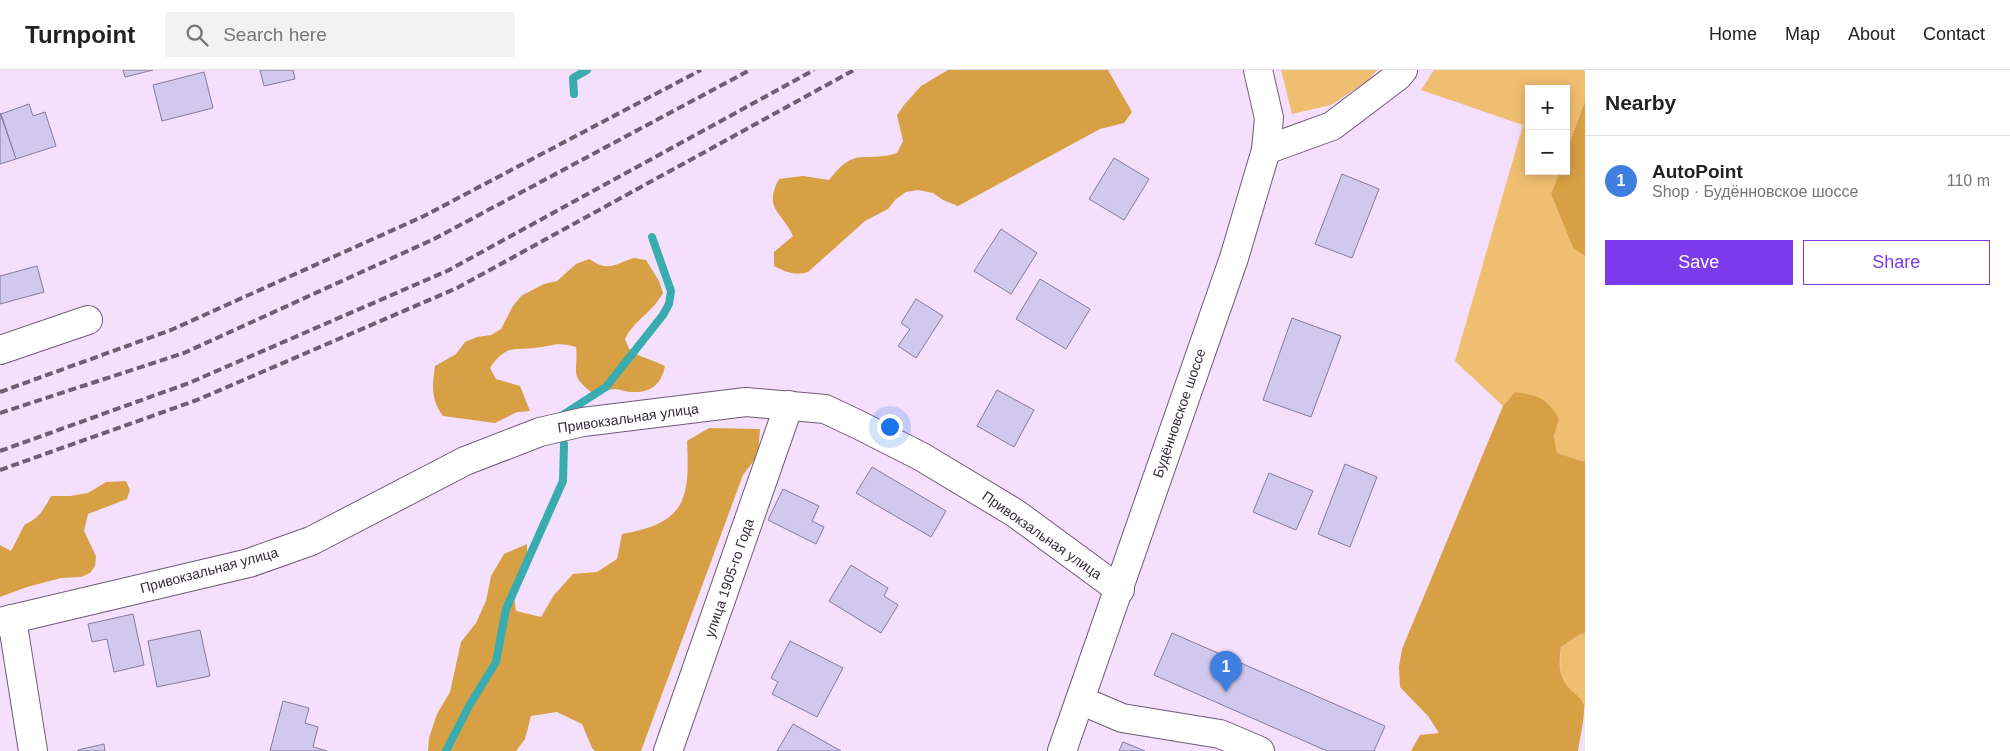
<!DOCTYPE html>
<html lang="en">
<head>
<meta charset="utf-8">
<style>
  body { margin:0; font-family:Arial,sans-serif; background:#f2f2f2; color:#222 }
  .controls { position:absolute; right:15px; top:15px; display:grid; overflow:hidden; border-radius:0px; box-shadow:0 2px 12px #0003 }
  .controls button { width:45px; height:45px; display:grid; place-items:center; padding:0; border:0; border-bottom:1px solid #e0e0e0; background:#fff; color:#222; font:25px sans-serif }
  .you { position:absolute; left:889px; top:356px; width:18px; height:18px; margin:-12px; border:4px solid #fff; border-radius:50%; background:#1a73e8; box-shadow:0 0 0 8px #1a73e833 }
  .badge { display:grid; place-items:center; width:32px; height:32px; border-radius:50%; background:#7c3aed; color:#fff; font-size:16px; font-weight:700 }
  .pin { position:absolute; translate:-50% -41px; filter:drop-shadow(0 1px 2px #0008) }
  .pin::after { content:''; position:absolute; top:26px; width:18px; height:15px; background:inherit; clip-path:polygon(0 0,100% 0,50% 100%) }
  .list { margin:0; padding:0; list-style:none }
  h2 { display:flex; justify-content:space-between; align-items:center; height:65px; margin:0; padding:0 20px; font-size:21px }
  h2 small { font-size:16px; font-weight:400; color:#767676 }
  .list li { display:grid; grid-template-columns:32px 1fr auto; gap:15px; align-items:center; box-sizing:border-box; height:90px; padding:0 20px; border-top:1px solid #e0e0e0 }
  .list b { display:block; font-size:19px; white-space:nowrap }
  .list p { margin:0; font-size:16px; white-space:nowrap; color:#767676 }
  .list em { font-size:16px; font-style:normal; color:#767676 }
  .actions { display:flex; gap:10px; padding:15px 20px }
  .actions a { flex:1; padding:11px 0; border:1px solid #7c3aed; border-radius:0px; text-align:center; font-size:18px; color:#7c3aed }
  .actions .main { background:#7c3aed; color:#fff }
  .icon { flex:none; width:28px; height:28px; fill:none; stroke:currentColor; stroke-width:2; stroke-linecap:round; stroke-linejoin:round }
  .map { position:relative; flex:none; width:1585px; height:681px; overflow:hidden }
  header { display:flex; align-items:center; gap:30px; box-sizing:border-box; height:70px; padding:0 25px; background:#fff; border-bottom:1px solid #e0e0e0 }
  header strong { font-size:24px }
  nav { display:flex; gap:28px; margin-inline-start:auto; font-size:18px }
  .search { width:350px; height:45px; background:#f2f2f2; display:flex; align-items:center; gap:12px; box-sizing:border-box; padding:0 18px; border-radius:0px; color:#767676; font-size:19px }
  main { display:flex }
  aside { flex:1; background:#fff }
  .map>svg:first-child { display:block }
</style>
</head>
<body>
<header>
<strong>Turnpoint</strong>
<div class="search"><svg class="icon" aria-label="search" viewBox="0 0 24 24"><circle cx="10" cy="10" r="6"/><path d="M15 15l6 6"/></svg>Search here</div>
<nav><a>Home</a><a>Map</a><a>About</a><a>Contact</a></nav>
</header>
<main>
<div class="map">
<svg width="1585" height="681" viewBox="0 0 1585 681">
  <rect width="100%" height="100%" fill="#f4dffc"/>
  <g fill="#f0be71">
    <polygon points="1281,0 1377,0 1369,10 1331,35 1292,44"/>
    <polygon points="1434,0 1584,0 1585,2 1585,31 1566,83 1566,19 1529,19 1529,101 1560,101 1551,124 1573,178 1585,186 1585,392 1557,383 1554,366 1559,349 1515,322 1503,336 1455,291 1523,55 1421,20"/>
    <path d="M1585 563V637C1581 629 1575 625 1569 619 1558 607 1560 592 1561 577L1579 565Z"/>
  </g>
  <g fill="#d8a044">
    <path d="M948 0H1108L1132 42 1124 53 1100 59 958 136 943 130 933 123 918 120 906 122 896 129 888 139 865 151 808 202C794 206 786 202 774 196V182L793 166C782 142 763 139 779 109L803 106 829 110C857 74 862 94 897 83L903 71 897 45 904 35 921 16Z"/>
    <polygon points="1585,31 1585,186 1573,178 1551,124 1560,101 1566,101 1566,83"/>
    <path d="M634 188 646 190 659 211 663 223C653 242 635 249 625 269 627 273 628 278 631 281 637 286 656 291 665 296 661 315 651 323 631 322 625 322 620 319 615 319 607 320 599 321 591 322 568 304 579 300 576 277 558 271 552 276 534 278 526 279 518 278 510 280 501 283 495 290 490 298L496 309 520 316 530 341 517 342 495 353 443 346C431 330 432 316 435 296L456 284 465 272 477 267 491 265 501 259 513 236 521 226 544 214 557 211 576 194 589 189C610 202 612 195 634 188Z"/>
    <path d="M1515 322C1539 326 1546 327 1559 349L1554 366 1557 383 1585 392V563L1579 565 1561 577C1559 592 1558 606 1569 618 1574 624 1581 627 1584 635 1585 648 1580 667 1578 681H1411L1420 665 1439 663 1428 646 1400 617 1399 597 1402 579 1503 336Z"/>
    <path d="M709 358 760 359 758 385 743 405 641 681H595L592 678 582 654 557 642 531 646 525 669 516 681H428L429 668 437 644 450 622 461 572 476 553 486 531 491 506 504 484 527 474V498L513 519 516 541 541 547 554 525 573 504 597 502 617 489 622 464C686 453 690 429 687 371Z"/>
    <path d="M126 411 130 420 127 429 88 444 84 461 96 486 95 496 90 503 81 507 61 508 27 517 0 527V475L11 481 25 454C39 449 44 439 51 426H70L88 423 106 412Z"/>
  </g>
  <g fill="none" stroke-linecap="round" stroke-linejoin="round">
    <g stroke="#38acae" stroke-width="8">
      <polyline points="574,24 573,8 587,0"/>
      <polyline points="561,346 606,317 663,245 669,234 671,221 652,167"/>
      <polyline points="446,681 469,636 496,592 506,539 563,411 564,374"/>
    </g>
  </g>
  <g fill="#d1c8ee" stroke="#847b9e">
    <polygon points="123,0 153,0 125,7"/>
    <polygon points="260,0 293,0 295,9 264,16"/>
    <polygon points="204,2 213,38 162,51 153,15"/>
    <polygon points="29,34 33,46 45,42 56,76 16,89 1,44"/>
    <polygon points="0,43 16,89 0,94"/>
    <polygon points="1114,88 1149,109 1124,150 1089,129"/>
    <polygon points="1342,104 1379,119 1352,188 1315,174"/>
    <polygon points="1001,159 1037,183 1011,224 974,201"/>
    <polygon points="37,196 44,222 0,234 0,206"/>
    <polygon points="1040,209 1090,239 1066,279 1016,249"/>
    <polygon points="916,229 943,246 916,288 898,276 910,259 901,253"/>
    <polygon points="1292,248 1341,266 1311,347 1263,330"/>
    <polygon points="997,320 1034,340 1014,377 977,356"/>
    <polygon points="1345,394 1377,407 1350,477 1318,464"/>
    <polygon points="872,397 946,441 931,467 856,423"/>
    <polygon points="1269,403 1313,421 1296,460 1253,442"/>
    <polygon points="783,419 819,436 812,451 824,457 816,474 768,450"/>
    <polygon points="851,495 888,518 884,526 898,535 881,563 829,531"/>
    <polygon points="133,544 144,595 114,602 107,569 92,572 88,554"/>
    <polygon points="200,560 210,606 157,617 148,571"/>
    <polygon points="1172,563 1385,656 1374,681 1327,681 1154,605"/>
    <polygon points="790,571 843,598 817,647 772,624 778,612 771,608"/>
    <polygon points="283,631 309,638 305,653 318,657 313,677 327,681 270,681"/>
    <polygon points="793,654 841,681 777,681"/>
    <polygon points="1123,672 1145,681 1119,681"/>
    <polygon points="104,674 105,681 78,681 78,680"/>
  </g>
  <g fill="none" stroke-linecap="round" stroke-linejoin="round">
    <g stroke="#6f5977" stroke-width="30">
      <g id="minor">
        <polyline points="1266,80 1332,56 1398,6 1403,0"/>
        <polyline points="0,280 88,250"/>
        <polyline points="12,549 33,681"/>
        <polyline points="0,552 249,493 311,471 465,391 540,362 583,352 746,332 825,339 859,355 922,387 1015,443 1120,520"/>
        <polyline points="1080,630 1122,648 1220,664 1260,681"/>
        <polyline points="668,681 789,335"/>
        <polyline points="1062,681 1234,188 1266,80 1269,48 1258,0"/>
      </g>
    </g>
    <use href="#minor" stroke="#fff" stroke-width="28"/>
    <g stroke="#6c5f71" stroke-width="4" stroke-dasharray="8 4" stroke-linecap="butt">
      <polyline points="0,322 171,260 424,146 701,0"/>
      <polyline points="0,343 184,283 434,169 750,0"/>
      <polyline points="0,381 189,313 447,201 814,0"/>
      <polyline points="0,400 197,330 457,218 854,0"/>
    </g>
  </g>
  <g text-anchor="middle" stroke-width="5" stroke-linejoin="round" paint-order="stroke">
    <g font-size="14" fill="#362c3a" stroke="#fff">
      <text transform="translate(1179 343) rotate(-71)" y="5">Будённовское шоссе</text>
      <text transform="translate(628 348) rotate(-8)" y="5">Привокзальная улица</text>
      <text transform="translate(1042 465) rotate(35)" y="5">Привокзальная улица</text>
      <text transform="translate(209 500) rotate(-15)" y="5">Привокзальная улица</text>
      <text transform="translate(729 508) rotate(-71)" y="5">улица 1905-го Года</text>
    </g>
  </g>
</svg>
<div class="controls">
<button>+</button>
<button>−</button>
</div>
<div class="you"></div>
<div class="pin badge" style="left:1226px;top:622px;background:#3f7fe0">1</div>
</div>
<aside>
<h2>Nearby<small></small></h2>
<ul class="list">
<li><span class="badge" style="background:#3f7fe0">1</span><div><b>AutoPoint</b><p>Shop · Будённовское шоссе</p></div><em>110 m</em></li>
</ul>
<div class="actions"><a class="main">Save</a><a>Share</a></div>
</aside>
</main>
</body>
</html>
